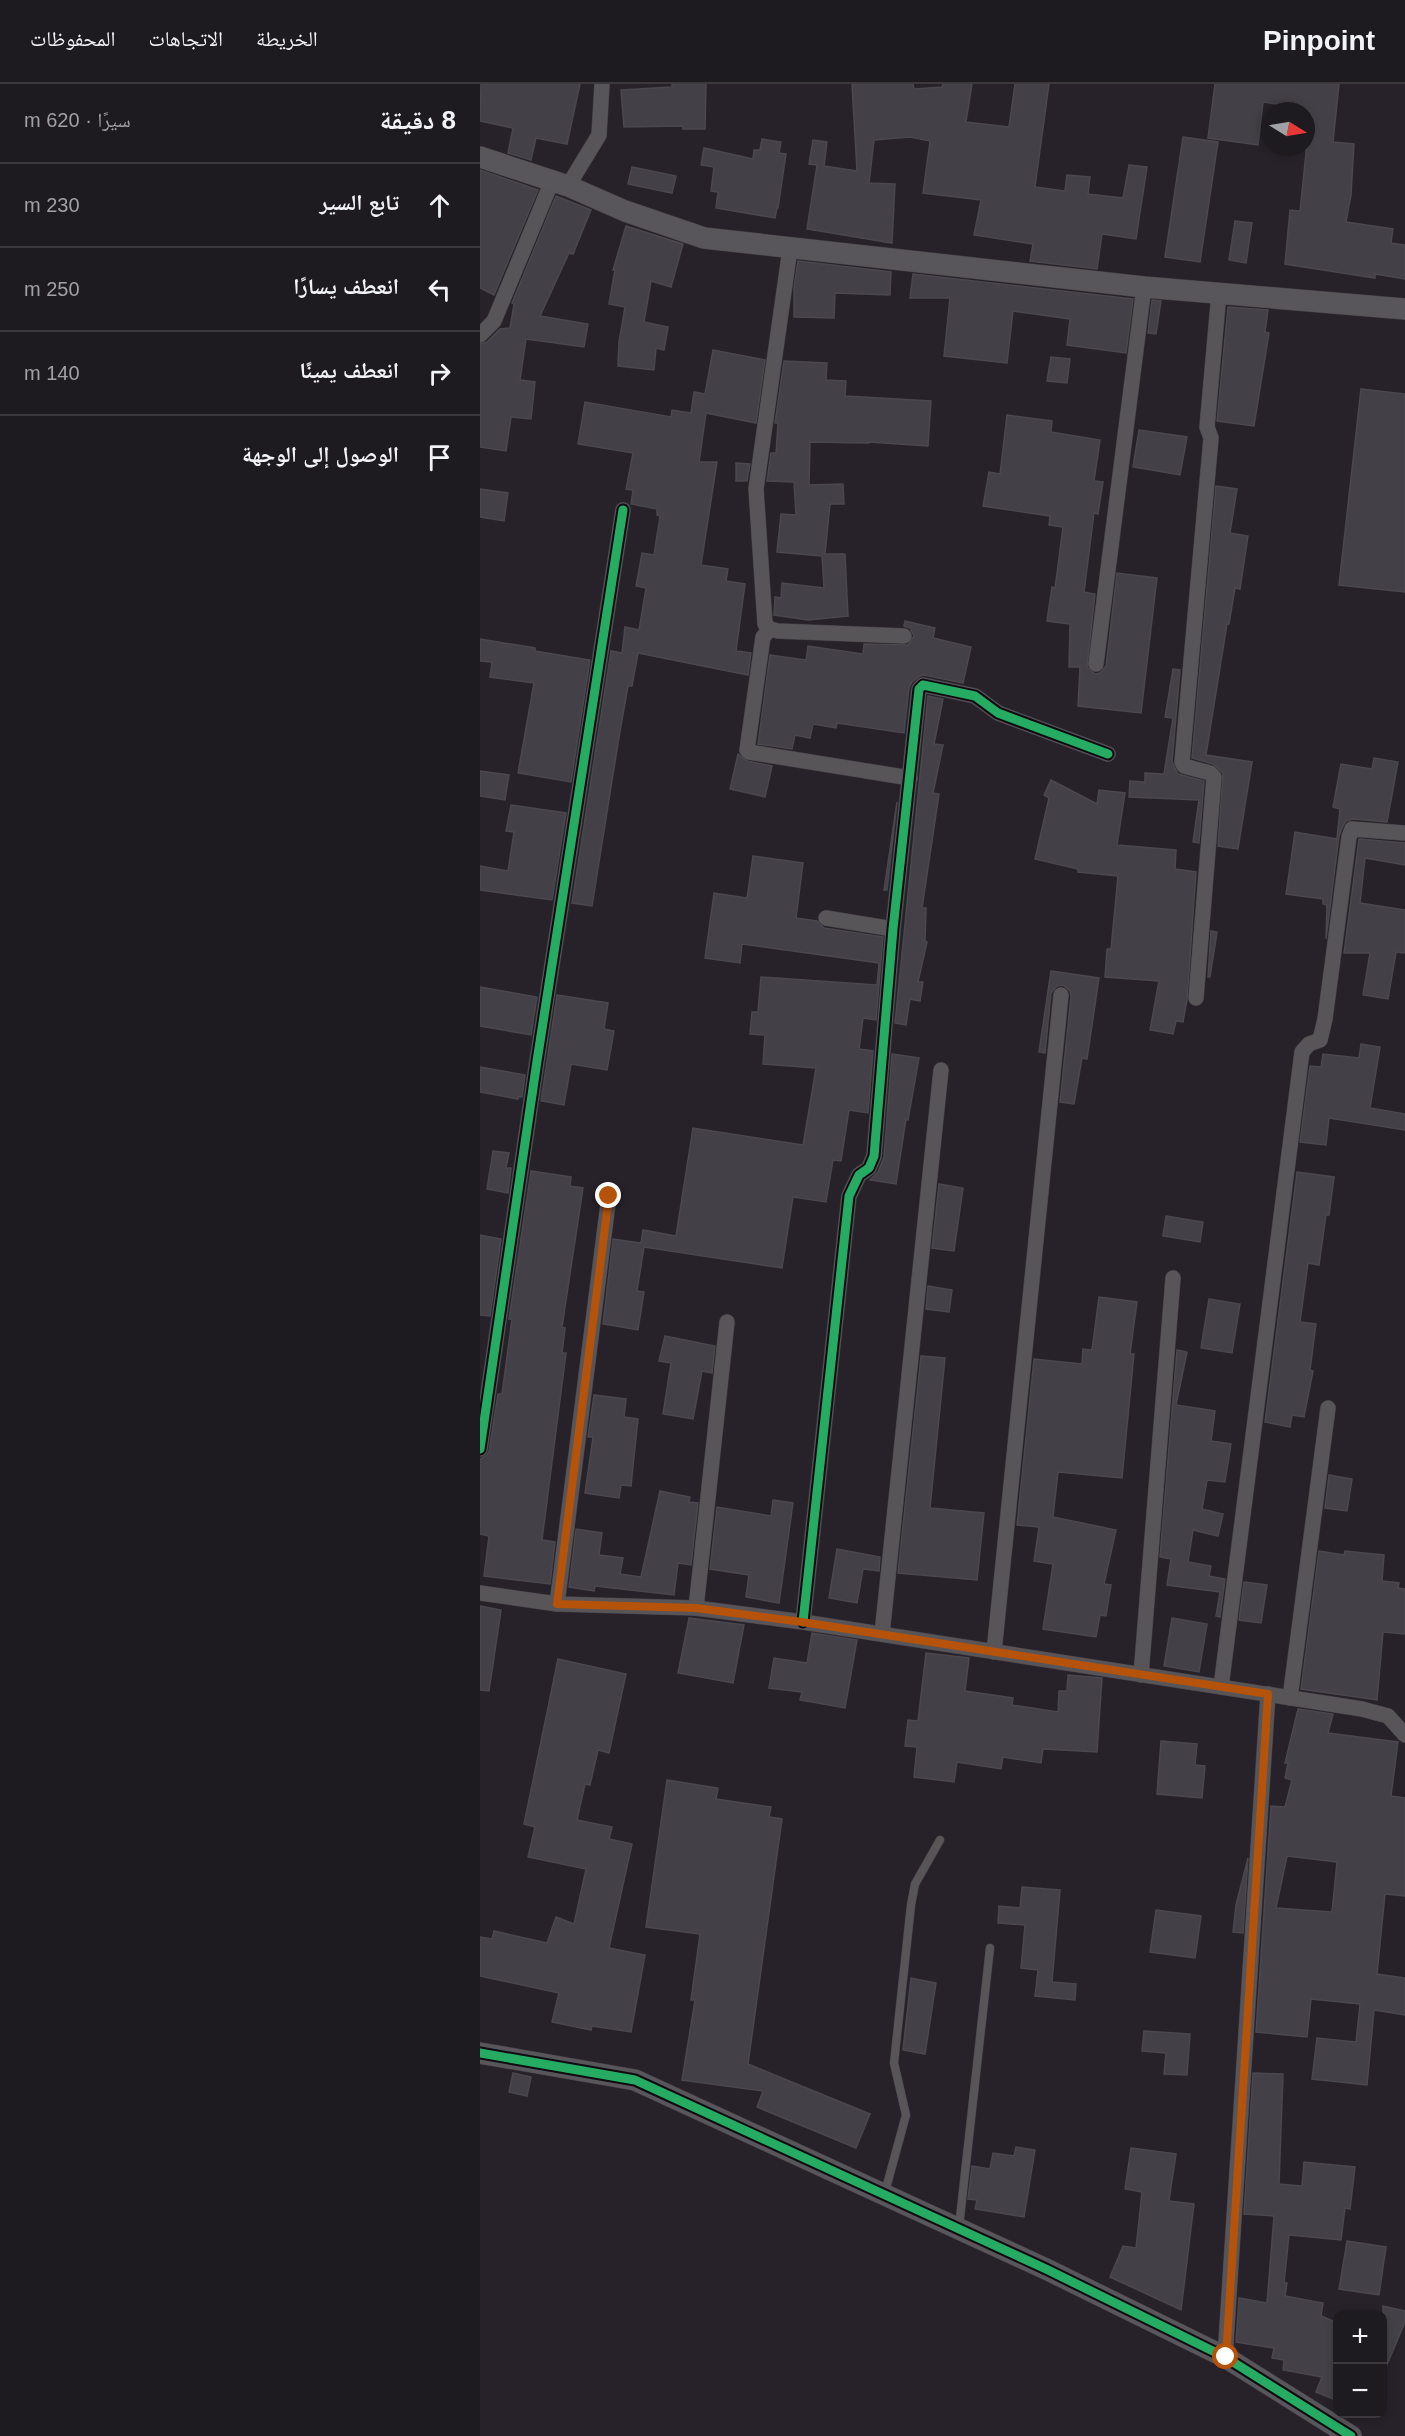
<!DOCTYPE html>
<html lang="ar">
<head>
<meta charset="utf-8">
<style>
  body { margin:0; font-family:Helvetica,"Noto Naskh Arabic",sans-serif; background:#2a272d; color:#f1f3f6; direction:rtl }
  .controls { position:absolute; right:18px; bottom:18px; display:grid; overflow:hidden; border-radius:12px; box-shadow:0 3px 9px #0003 }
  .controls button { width:54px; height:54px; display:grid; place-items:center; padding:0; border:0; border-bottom:2px solid #3b383e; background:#1d1a20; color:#f1f3f6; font:30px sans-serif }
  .compass { position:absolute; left:781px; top:18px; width:54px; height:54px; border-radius:50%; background:#1d1a20; box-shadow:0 3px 9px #0003; rotate:101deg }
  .stop { position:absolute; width:18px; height:18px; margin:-14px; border:4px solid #b45309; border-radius:50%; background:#fff }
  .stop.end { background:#b45309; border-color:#fff; box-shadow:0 2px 6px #0008 }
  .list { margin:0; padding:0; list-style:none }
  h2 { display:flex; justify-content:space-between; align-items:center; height:78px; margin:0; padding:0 24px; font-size:26px }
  h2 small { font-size:20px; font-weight:400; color:#a0a1a5 }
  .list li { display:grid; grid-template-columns:39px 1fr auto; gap:18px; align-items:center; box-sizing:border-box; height:84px; padding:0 24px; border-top:2px solid #3b383e }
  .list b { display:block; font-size:22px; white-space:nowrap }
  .list em { font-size:20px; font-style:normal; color:#a0a1a5 }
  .icon { flex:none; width:33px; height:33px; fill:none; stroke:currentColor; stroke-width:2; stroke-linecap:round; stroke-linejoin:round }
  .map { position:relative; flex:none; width:925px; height:2352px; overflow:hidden; direction:ltr }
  header { display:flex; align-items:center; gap:36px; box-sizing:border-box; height:84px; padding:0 30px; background:#1d1a20; border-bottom:2px solid #3b383e }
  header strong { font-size:28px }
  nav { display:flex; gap:33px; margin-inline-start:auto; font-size:21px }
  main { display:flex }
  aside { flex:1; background:#1d1a20 }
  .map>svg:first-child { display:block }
</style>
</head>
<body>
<header>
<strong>Pinpoint</strong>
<nav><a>الخريطة</a><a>الاتجاهات</a><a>المحفوظات</a></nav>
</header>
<main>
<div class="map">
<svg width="925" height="2352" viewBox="0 0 925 2352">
  <rect width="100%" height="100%" fill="#27222a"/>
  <g fill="#444047" stroke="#4a474e" stroke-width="1.5" fill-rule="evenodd">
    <polygon points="1,0 100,0 87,60 56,54 51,76 28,69 33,44 0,37"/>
    <polygon points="192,0 226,0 225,45 203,45 203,42 144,43 141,6 192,3"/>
    <polygon points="372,0 433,0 434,5 462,3 463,0 492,0 486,38 529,43 535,0 569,0 555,103 585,107 587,91 610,93 608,110 643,114 649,81 667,83 656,155 622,150 617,185 550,177 553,160 494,151 501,116 443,109 450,57 430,53 394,56 389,99 415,100 412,159 327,145 337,81 329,80 333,56 347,58 344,82 377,87"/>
    <polygon points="735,0 859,0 853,58 874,60 871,111 866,138 913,145 911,159 925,161 925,195 895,190 895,194 805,180 810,126 820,127 826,69 826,27 815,27 816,23 783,18 778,61 728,54"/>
    <polygon points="703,53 738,58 720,178 685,173"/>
    <polygon points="282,55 301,58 299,69 306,70 298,124 297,124 295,134 236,124 238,108 231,107 234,83 221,81 224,64 273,75 274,66 280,66"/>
    <polygon points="152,83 196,92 192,109 148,100"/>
    <polygon points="0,86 58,106 14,211 0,204"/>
    <polygon points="76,112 111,126 93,170 89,169 60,232 108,240 104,263 46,255 40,296 55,298 51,335 31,333 26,367 0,363 0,260 7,258 20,245 30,244 34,220 32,219"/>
    <polygon points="755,137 772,139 766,179 749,176"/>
    <polygon points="146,142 203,160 191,203 171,197 164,238 188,243 184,266 176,264 174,286 138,282 139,258 145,223 129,220 135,186 133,186"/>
    <polygon points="318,177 411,188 410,211 355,209 354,234 314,233 314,203"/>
    <polygon points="433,190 653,215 646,269 587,261 590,235 533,227 527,279 464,272 470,214 430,214"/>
    <polygon points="672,216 681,217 676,250 668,249"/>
    <polygon points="748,223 788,226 785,248 789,249 774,342 737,337"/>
    <polygon points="233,266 285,276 276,339 226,329 219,378 237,378 221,481 248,485 246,497 265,500 256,567 271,569 268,591 158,569 152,602 148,602 139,653 112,822 92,819 131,567 142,569 145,543 159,546 166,504 156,502 162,469 174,471 180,432 177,431 177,425 151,420 153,406 146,405 153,369 98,360 105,318 191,333 192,326 211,329 214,308 225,310"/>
    <polygon points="571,273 590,275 587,299 567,297"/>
    <polygon points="304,277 347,279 346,296 366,297 365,312 451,317 448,362 388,358 388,359 330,358 329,401 363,400 364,420 350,420 345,470 365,470 368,532 328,536 294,531 295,513 301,514 302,499 344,504 342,472 297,468 301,430 316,431 314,398 287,397 291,369 296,369 298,339 295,339"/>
    <polygon points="881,305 925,310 925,508 859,501"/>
    <polygon points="527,331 572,337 571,348 620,356 614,397 623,398 618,430 614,429 604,508 615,510 607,583 615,590 620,589 626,582 637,489 677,494 661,629 598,622 600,583 589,583 590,540 567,537 572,503 575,504 583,443 569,441 570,432 503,422 509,388 520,390"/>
    <polygon points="659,346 707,353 700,391 653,383"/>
    <polygon points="256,379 270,380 267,397 256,397"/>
    <polygon points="736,402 757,405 750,449 768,452 760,505 755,504 749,540 747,540 726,671 772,678 758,765 738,762 743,689 733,680 712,674"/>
    <polygon points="0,405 28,409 24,437 0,433"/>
    <polygon points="425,537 455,544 453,554 491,563 483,599 444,591 440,592 432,598 429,604 424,649 357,639 356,644 333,640 330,654 315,651 312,665 278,660 290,571 326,576 328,562 383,570 384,560 428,561 434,552 430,544 424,542"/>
    <polygon points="0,555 55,564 55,567 110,576 91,698 38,689 54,599 10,593 12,578 0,577"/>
    <polygon points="693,585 700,586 692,678 698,690 724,697 719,759 713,758 719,716 649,713 650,697 665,698 665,689 684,690 693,634 685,633"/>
    <polygon points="448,612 463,615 454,660 463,661 453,709 459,710 442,824 446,824 445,857 447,858 438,898 443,898 440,917 430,915 426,941 415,939"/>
    <polygon points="258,670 267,677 292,682 285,713 250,705"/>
    <polygon points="894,674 918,678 907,738 873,735 866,737 863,742 859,752 846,855 847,821 843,820 843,815 806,810 815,748 857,755 860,725 853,723 861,680 892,685"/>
    <polygon points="0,687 29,691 25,716 0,712"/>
    <polygon points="571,696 617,720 619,706 645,709 637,761 696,766 695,785 716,788 707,916 703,938 696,937 693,950 670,946 679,897 625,893 627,865 631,865 638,792 598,788 598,785 555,775 569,714 564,711"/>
    <polygon points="417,718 407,806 404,806"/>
    <polygon points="31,721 86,729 72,816 0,806 0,782 28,787 34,748 26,747"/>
    <polygon points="879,755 925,759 925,781 885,774 880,819 925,826 925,869 916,868 908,915 883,911 890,869 864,869"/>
    <polygon points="273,772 323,779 316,834 337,837 344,844 403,853 396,936 383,934 379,965 393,967 388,1029 369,1026 361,1077 353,1076 346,1118 313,1113 302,1184 164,1163 157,1207 164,1208 158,1246 123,1240 133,1155 161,1159 163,1146 196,1152 213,1044 323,1061 336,984 283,980 285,951 270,950 272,928 278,928 281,893 397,901 399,879 262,860 260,879 225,874 234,809 267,814"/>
    <polygon points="731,847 737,848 730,893 728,893"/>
    <polygon points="571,887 619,894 607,975 602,974 594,1020 580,1018 591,912 590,907 583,901 577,902 571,909 565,969 559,968"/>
    <polygon points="0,903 57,913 51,951 0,942"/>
    <polygon points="77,911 128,919 124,945 134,947 127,986 91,980 84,1021 61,1017"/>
    <polygon points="881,960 900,963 890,1024 925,1030 925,1046 849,1034 846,1061 820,1058 830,982 841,983 843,970 879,974"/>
    <polygon points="412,970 439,974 428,1036 426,1035 416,1100 390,1096 398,1088 404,1073"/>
    <polygon points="0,983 45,991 42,1013 38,1013 38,1015 0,1008"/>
    <polygon points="13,1067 29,1069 26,1084 31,1084 28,1109 7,1105"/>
    <polygon points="51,1087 91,1093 90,1102 103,1104 82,1243 85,1244 82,1269 86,1269 62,1456 75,1458 70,1500 4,1492 9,1452 0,1450 0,1375 7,1371 9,1367 18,1310 22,1310 32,1235 29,1235"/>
    <polygon points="817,1088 854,1093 849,1131 846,1131 839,1181 828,1179 820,1238 836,1240 830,1286 833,1287 824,1333 812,1331 810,1343 785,1338"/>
    <polygon points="459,1100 483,1104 474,1167 452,1164"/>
    <polygon points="686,1132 723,1138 720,1158 683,1152"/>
    <polygon points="0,1151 21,1155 10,1232 0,1231"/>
    <polygon points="448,1202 472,1206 469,1228 446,1225"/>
    <polygon points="619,1213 657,1218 650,1270 654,1270 642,1394 578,1388 573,1433 636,1446 624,1500 631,1501 626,1532 620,1531 616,1553 563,1545 573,1480 554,1477 559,1443 537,1441 554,1275 602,1280 603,1265 612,1266"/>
    <polygon points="729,1215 760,1220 752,1269 721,1264"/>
    <polygon points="185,1252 235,1262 232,1289 222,1287 213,1335 183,1330 191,1279 179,1277"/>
    <polygon points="697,1266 707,1268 696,1321 735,1327 731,1357 751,1360 745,1398 727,1396 722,1425 743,1430 738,1452 713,1446 708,1478 731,1482 729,1492 745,1495 740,1533 736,1532 740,1508 687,1501 691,1475 680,1473"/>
    <polygon points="441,1272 465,1274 450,1424 504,1429 497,1496 418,1489"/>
    <polygon points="114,1311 146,1315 144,1333 158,1335 151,1402 141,1401 139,1414 105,1409 113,1353 108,1353"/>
    <polygon points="849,1391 872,1395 867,1427 845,1424"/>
    <polygon points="180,1407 210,1413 209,1418 218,1419 211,1481 198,1479 194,1511 115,1502 114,1507 89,1503 96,1445 122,1449 119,1471 143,1474 140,1490 161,1493"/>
    <polygon points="293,1416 313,1419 299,1519 266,1513 269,1491 230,1485 237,1423 291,1432"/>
    <polygon points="357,1465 400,1473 399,1487 383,1485 377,1519 349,1514"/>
    <polygon points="839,1467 864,1471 865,1467 904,1471 902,1497 919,1499 918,1504 925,1505 925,1550 903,1548 897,1616 821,1605"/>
    <polygon points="764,1498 787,1501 781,1539 759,1536"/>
    <polygon points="0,1522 21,1526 9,1607 0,1606"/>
    <polygon points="209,1534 264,1541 253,1599 198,1589"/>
    <polygon points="692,1534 727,1540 719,1588 684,1582"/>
    <polygon points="332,1549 377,1556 365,1624 320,1616 322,1608 289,1604 294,1574 327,1579"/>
    <polygon points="446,1569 489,1574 485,1607 533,1614 532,1621 578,1628 579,1607 587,1607 588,1591 622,1594 617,1668 563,1665 561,1679 523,1673 521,1685 477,1678 474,1698 434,1693 437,1663 425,1662 428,1636 438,1637"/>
    <polygon points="78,1575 146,1590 129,1669 118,1666 110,1701 105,1700 97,1736 132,1743 129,1755 152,1760 129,1864 165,1871 151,1948 112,1942 111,1946 72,1938 79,1909 0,1892 0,1853 12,1855 14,1847 67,1859 76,1833 94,1840 106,1785 48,1773 55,1743 44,1740"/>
    <path d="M818 1625 853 1630 848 1649 918 1658 911 1712 925 1714V1812L905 1810 897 1890 925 1894V1931L894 1926 887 2001 832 1995 837 1954 876 1958 880 1920 831 1915 827 1953 776 1948 791 1722 805 1723 812 1696 805 1694 808 1679H805ZM807 1772 857 1778 852 1828 796 1824Z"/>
    <polygon points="681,1657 717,1660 715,1681 725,1682 722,1714 677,1710"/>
    <polygon points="187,1696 238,1704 236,1715 291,1723 289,1733 302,1735 268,1980 390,2030 376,2064 277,2023 283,2007 202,1996 215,1916 211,1916 220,1850 166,1843"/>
    <polygon points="768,1774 763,1849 753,1848 756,1821"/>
    <polygon points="542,1803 580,1806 572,1898 596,1900 595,1916 555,1912 558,1886 541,1884 545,1841 518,1839 519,1822 540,1824"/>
    <polygon points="676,1826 721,1832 715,1874 670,1868"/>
    <polygon points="431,1894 456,1899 445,1970 423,1966"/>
    <polygon points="664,1947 710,1950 707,1991 684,1990 686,1969 662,1967"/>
    <polygon points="33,1989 51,1993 47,2012 29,2008"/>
    <polygon points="773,1989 803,1990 799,2100 822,2102 824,2078 875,2083 870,2125 865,2124 861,2156 809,2151 804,2199 807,2199 805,2212 843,2219 841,2232 858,2239 858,2317 836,2308 842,2293 803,2286 804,2276 792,2274 794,2264 756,2258 759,2214 787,2219 794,2132 764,2130"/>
    <polygon points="536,2063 555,2066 544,2133 495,2125 497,2116 488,2115 492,2082 510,2085 513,2069 534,2072"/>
    <polygon points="651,2064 696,2070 689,2117 714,2120 701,2226 630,2193 643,2162 656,2164 662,2108 645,2105"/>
    <polygon points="867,2157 906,2163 899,2211 859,2205"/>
    <polygon points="903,2222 925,2227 925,2238 903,2290"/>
  </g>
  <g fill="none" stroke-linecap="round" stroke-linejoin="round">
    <g stroke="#433e45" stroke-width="9">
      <g id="lane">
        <polyline points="405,2108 426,2031 414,1979 431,1821 435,1800 460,1756"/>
        <polyline points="479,2143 510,1864"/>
      </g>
    </g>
    <g stroke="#433e45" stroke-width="16">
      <g id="street">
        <polyline points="88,102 119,51 122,0"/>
        <polyline points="310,165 276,405 285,540 290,545 298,547 424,552"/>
        <polyline points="0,251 14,237 72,97"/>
        <polyline points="290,545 283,553 282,560 267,666 269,668 430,694"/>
        <polyline points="616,580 664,203"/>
        <polyline points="346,834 413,845"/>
        <polyline points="716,914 734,693 730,689 704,682 702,678 731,354 727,343 739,209"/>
        <polyline points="0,1365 57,977 143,426"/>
        <polyline points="0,1509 77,1520 216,1524 323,1538 882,1625 908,1632 925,1651"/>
        <polyline points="77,1520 129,1112"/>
        <polyline points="216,1524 247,1238"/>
        <polyline points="323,1538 369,1112 379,1091 389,1084 394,1072 413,845 439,605 443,601 495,612 518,629 628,670"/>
        <polyline points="402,1550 461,986"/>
        <polyline points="514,1568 581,911"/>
        <polyline points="661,1591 693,1194"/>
        <polyline points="741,1603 822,968 829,960 840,956 845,935 869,753 872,745 925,749"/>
        <polyline points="810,1614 848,1324"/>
        <polyline points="745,2273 788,1610"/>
      </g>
    </g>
    <g stroke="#433e45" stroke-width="22">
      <g id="secondary">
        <polyline points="0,73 88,102 145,127 224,154 664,203 925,225"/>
        <polyline points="0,1969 155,1996 566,2185 745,2273 871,2352"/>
      </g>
    </g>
    <use href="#lane" stroke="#575558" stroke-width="8"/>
    <use href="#street" stroke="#575558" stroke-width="15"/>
    <use href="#secondary" stroke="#58565a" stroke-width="21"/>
    <g stroke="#0e0b11" stroke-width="13">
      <g id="cycleway">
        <polyline points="0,1365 57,977 143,426"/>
        <polyline points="323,1538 369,1112 379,1091 389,1084 394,1072 413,845 439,605 443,601 495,612 518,629 628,670"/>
        <polyline points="0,1969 155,1996 566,2185 745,2273 871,2352"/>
      </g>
    </g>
    <use href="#cycleway" stroke="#26ab63" stroke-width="9"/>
  </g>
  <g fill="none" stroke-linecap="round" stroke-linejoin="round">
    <polyline stroke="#b45309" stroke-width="8" points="129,1112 77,1520 216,1524 322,1538 788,1610 746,2273"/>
  </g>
</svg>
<div class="controls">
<button>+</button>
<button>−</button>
</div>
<svg class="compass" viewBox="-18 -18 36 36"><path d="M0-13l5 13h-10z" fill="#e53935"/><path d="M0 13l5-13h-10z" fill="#a0a1a5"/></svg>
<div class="stop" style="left:746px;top:2273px"></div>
<div class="stop end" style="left:129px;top:1112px"></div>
</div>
<aside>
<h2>8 دقيقة<small>سيرًا · 620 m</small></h2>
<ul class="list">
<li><svg class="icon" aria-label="ahead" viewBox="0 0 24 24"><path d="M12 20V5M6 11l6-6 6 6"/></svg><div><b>تابع السير</b></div><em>230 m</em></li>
<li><svg class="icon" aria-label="left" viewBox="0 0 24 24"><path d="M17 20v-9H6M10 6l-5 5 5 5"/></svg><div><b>انعطف يسارًا</b></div><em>250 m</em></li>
<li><svg class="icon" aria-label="right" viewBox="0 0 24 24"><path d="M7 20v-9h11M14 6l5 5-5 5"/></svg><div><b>انعطف يمينًا</b></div><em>140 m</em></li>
<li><svg class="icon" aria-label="arrive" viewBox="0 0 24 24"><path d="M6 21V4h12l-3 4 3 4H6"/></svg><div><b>الوصول إلى الوجهة</b></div></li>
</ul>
</aside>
</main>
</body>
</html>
